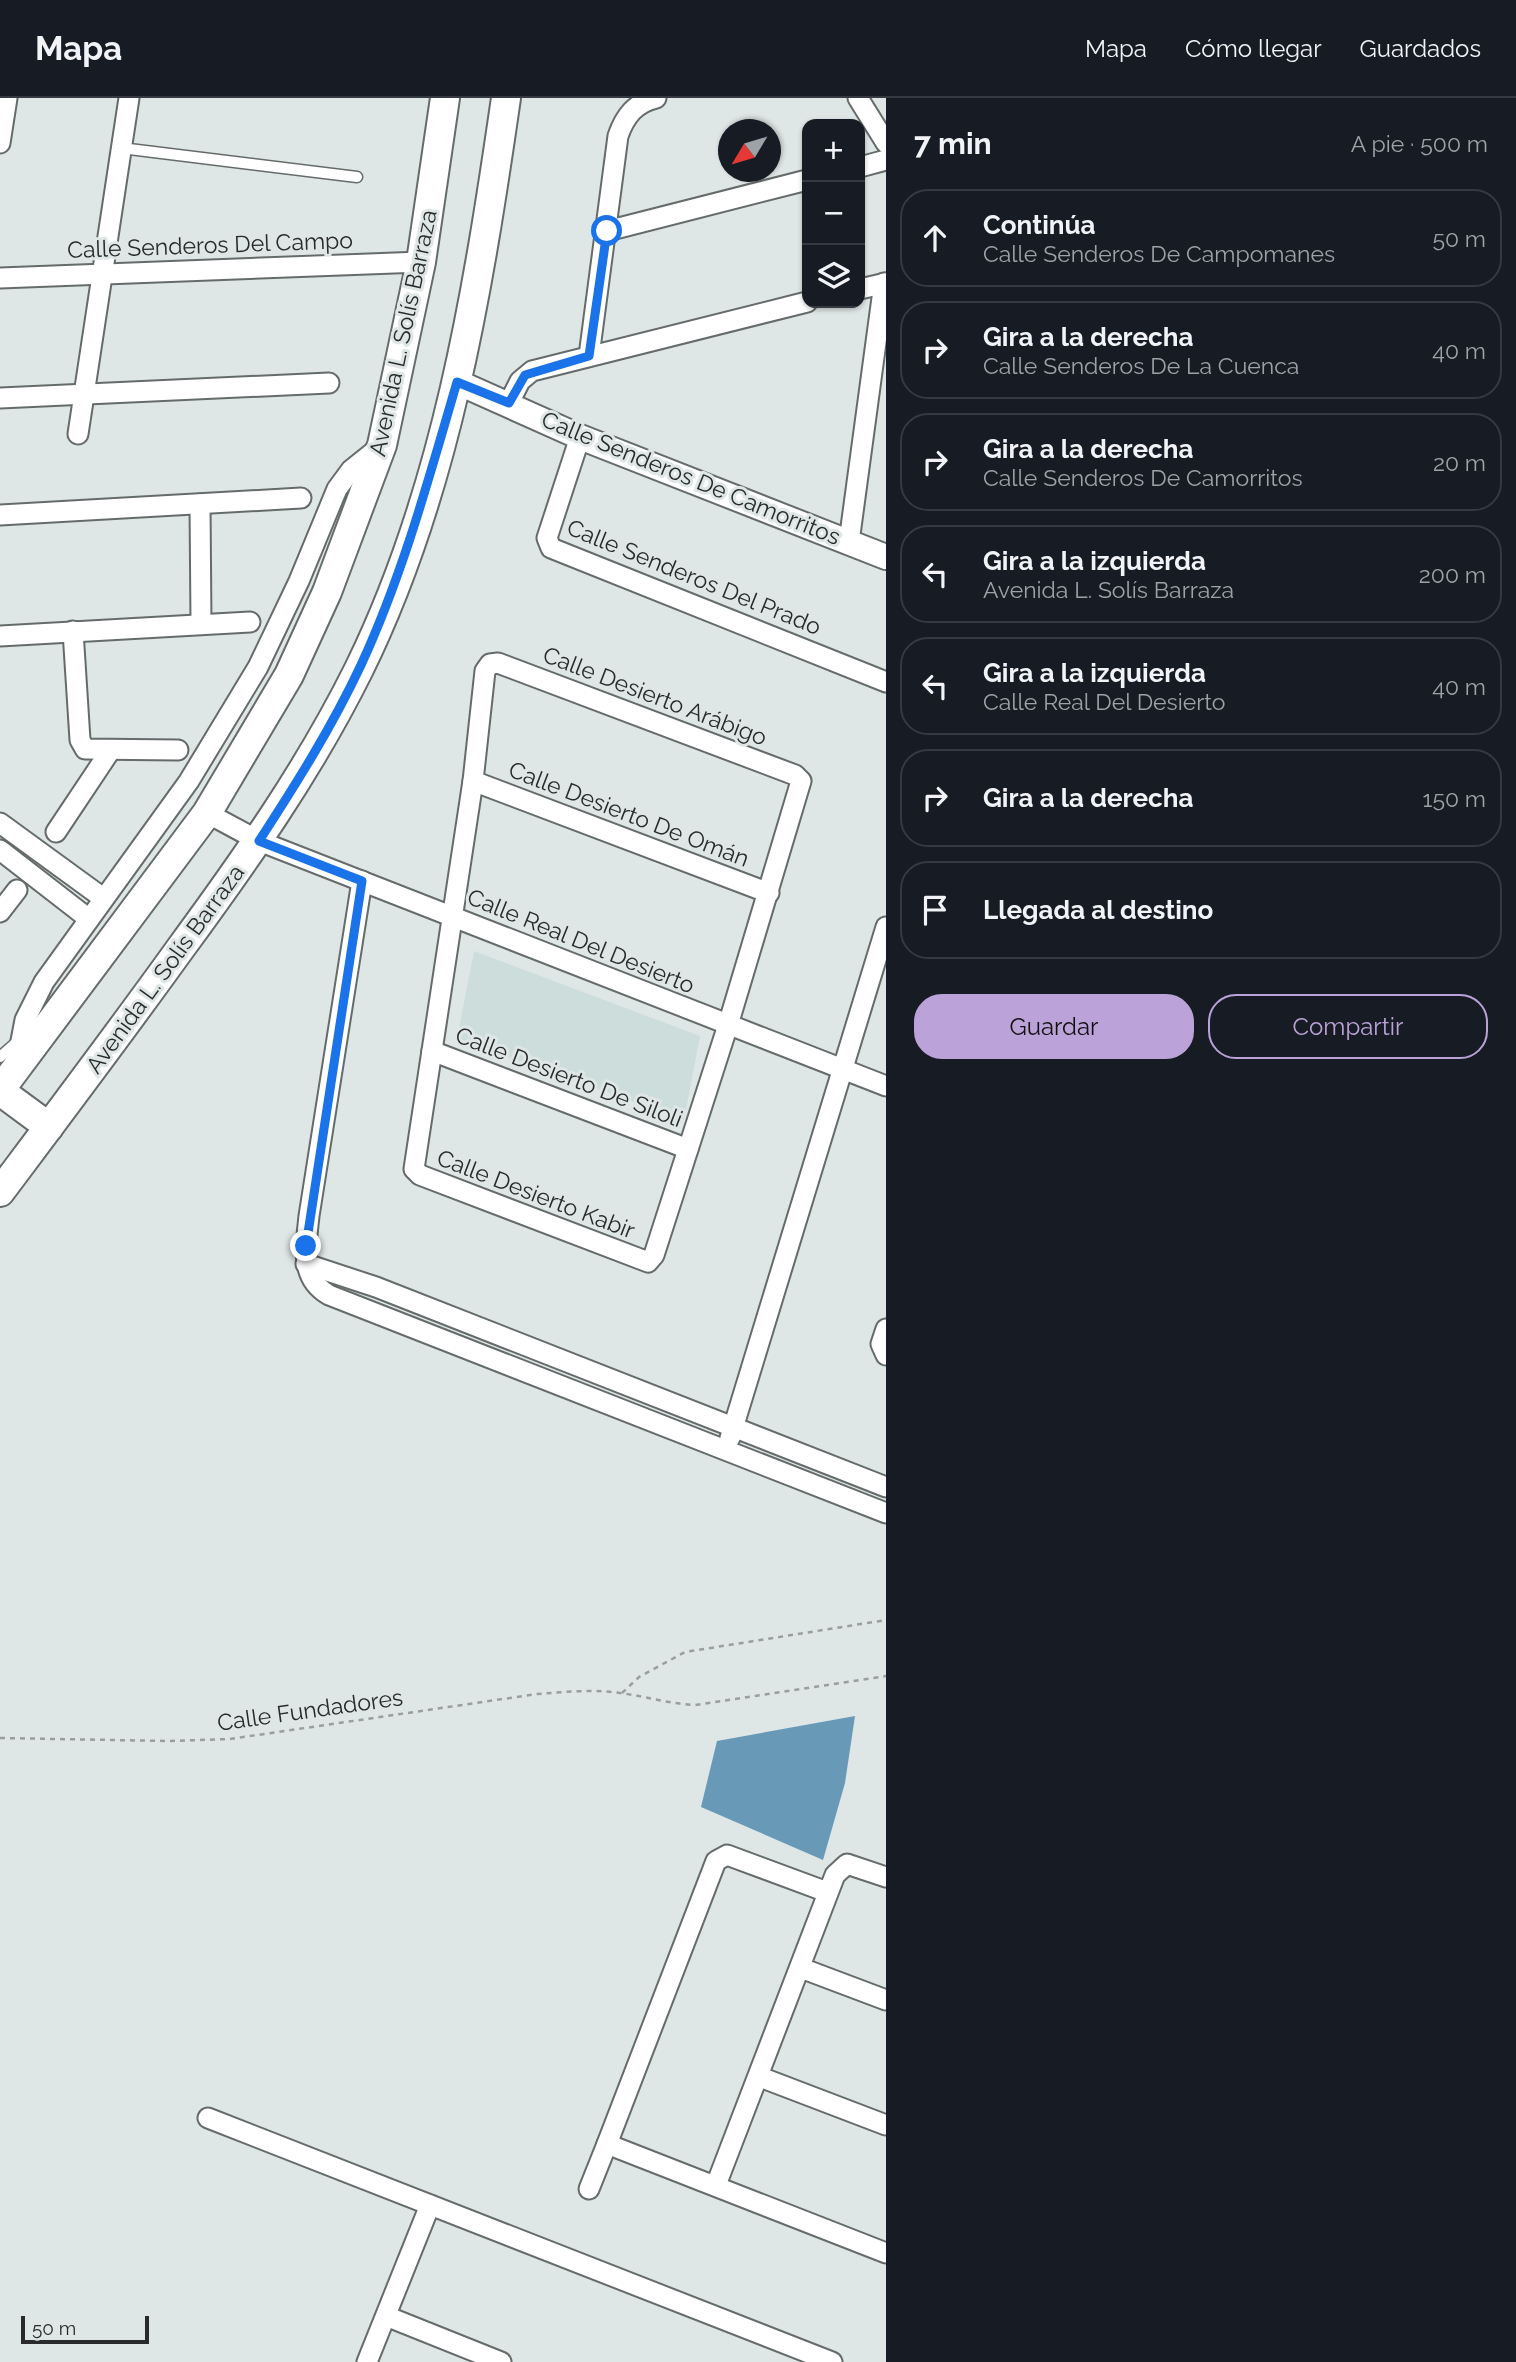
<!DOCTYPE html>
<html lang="es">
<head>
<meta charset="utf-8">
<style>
  body { margin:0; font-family:Raleway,sans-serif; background:#242831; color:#f1f3f6 }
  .controls { position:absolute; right:21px; top:21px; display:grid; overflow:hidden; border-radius:14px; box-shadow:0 2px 5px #0004 }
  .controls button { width:63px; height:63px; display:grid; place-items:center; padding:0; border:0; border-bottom:2px solid #363941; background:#171b24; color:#f1f3f6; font:35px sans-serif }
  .compass { position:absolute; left:718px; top:21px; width:63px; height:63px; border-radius:50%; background:#171b24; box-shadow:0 2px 5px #0004; rotate:232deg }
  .scale { position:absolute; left:21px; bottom:18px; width:128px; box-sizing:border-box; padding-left:7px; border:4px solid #282b2a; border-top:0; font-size:19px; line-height:24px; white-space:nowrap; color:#282b2a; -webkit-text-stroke:5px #dfe6e6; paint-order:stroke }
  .stop { position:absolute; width:21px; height:21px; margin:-16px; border:5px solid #1a73e8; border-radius:50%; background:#fff }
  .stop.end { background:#1a73e8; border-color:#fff; box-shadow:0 2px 7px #0008 }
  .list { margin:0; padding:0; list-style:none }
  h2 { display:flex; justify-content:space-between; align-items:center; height:91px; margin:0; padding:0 28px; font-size:30px }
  h2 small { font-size:23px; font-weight:400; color:#9ea1a6 }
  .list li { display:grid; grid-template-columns:46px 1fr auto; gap:21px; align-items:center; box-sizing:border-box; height:98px; margin:0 14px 14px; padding:0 14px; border:2px solid #363941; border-radius:28px }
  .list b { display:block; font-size:26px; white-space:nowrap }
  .list p { margin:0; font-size:23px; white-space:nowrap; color:#9ea1a6 }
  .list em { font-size:23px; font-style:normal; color:#9ea1a6 }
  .actions { display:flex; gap:14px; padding:21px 28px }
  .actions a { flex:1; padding:16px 0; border:2px solid #bba2d9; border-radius:28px; text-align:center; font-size:24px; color:#bba2d9 }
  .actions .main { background:#bba2d9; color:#111 }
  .icon { flex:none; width:38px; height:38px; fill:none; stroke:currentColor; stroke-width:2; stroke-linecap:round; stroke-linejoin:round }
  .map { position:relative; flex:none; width:886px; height:2264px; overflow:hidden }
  header { display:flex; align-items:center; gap:42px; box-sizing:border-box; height:98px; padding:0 35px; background:#171b24; border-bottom:2px solid #363941 }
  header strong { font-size:33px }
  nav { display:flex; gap:38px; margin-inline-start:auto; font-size:24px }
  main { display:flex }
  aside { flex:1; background:#171b24 }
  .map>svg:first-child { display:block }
</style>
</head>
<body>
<header>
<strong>Mapa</strong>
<nav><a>Mapa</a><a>Cómo llegar</a><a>Guardados</a></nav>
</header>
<main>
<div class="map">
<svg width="886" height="2264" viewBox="0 0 886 2264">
  <rect width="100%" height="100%" fill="#dfe6e6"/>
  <polygon fill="#cddddb" points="474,853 700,938 684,1022 457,941"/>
  <polygon fill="#689ab8" points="855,1618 845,1685 823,1762 701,1709 717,1643"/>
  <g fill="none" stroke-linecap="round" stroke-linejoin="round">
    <g stroke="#656b6b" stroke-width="13">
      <g id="service">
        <polyline points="121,50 357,79"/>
        <polyline points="0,959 18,943"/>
      </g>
    </g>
    <g stroke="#656b6b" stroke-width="23">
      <g id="minor">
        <polyline points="858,0 886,45"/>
        <polyline points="0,45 7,0"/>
        <polyline points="860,69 886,62"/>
        <polyline points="607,133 807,82"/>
        <polyline points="0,180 421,164"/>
        <polyline points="860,191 886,185"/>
        <path d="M589 258 618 38C625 18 635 5 656 0"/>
        <polyline points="0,300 329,285"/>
        <polyline points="509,305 520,283 532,273 807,204"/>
        <polyline points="78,336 129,0"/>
        <polyline points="580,339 547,440 551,450 886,584"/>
        <polyline points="200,406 201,525"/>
        <polyline points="0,417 301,400"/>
        <polyline points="849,444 884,185"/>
        <polyline points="73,533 80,642 85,651 178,652"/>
        <polyline points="0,538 250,524"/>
        <polygon points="498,565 795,677 801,683 728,927 654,1157 648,1164 420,1077 414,1071 473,683 485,573 490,566"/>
        <polyline points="473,683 769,795"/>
        <polyline points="207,715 259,743 886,988"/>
        <polyline points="0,725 103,800"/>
        <polyline points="56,734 110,653"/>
        <polyline points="0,752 89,821"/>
        <path d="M362 783 309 1118C306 1148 299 1180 329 1197L886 1415"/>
        <polyline points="0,814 17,792"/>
        <polyline points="432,953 688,1051"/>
        <polyline points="16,969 25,922 44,884 189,683 258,569 299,483 337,391 351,372 381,348"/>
        <polyline points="306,1166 376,1189 886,1389"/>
        <polyline points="886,1231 881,1246 886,1257"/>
        <polyline points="730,1340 886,829"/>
        <polyline points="827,1794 727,1757 716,1763 607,2046 886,2155"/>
        <polyline points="801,1870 886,1902"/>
        <polyline points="760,1979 886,2027"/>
        <polyline points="208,2020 832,2264"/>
        <polyline points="716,2087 835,1777 847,1766 886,1779"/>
        <polyline points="589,2091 607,2046"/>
        <polyline points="386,2218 501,2264"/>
        <polyline points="367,2264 430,2107"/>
      </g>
    </g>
    <g stroke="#656b6b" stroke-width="28">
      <polyline id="tertiary" points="457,284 580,339 886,459"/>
    </g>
    <g stroke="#656b6b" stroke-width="32">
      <g id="secondary">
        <polyline points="0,992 207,715 289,577 327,494 382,347 421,164 445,0"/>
        <polyline points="0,993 49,1029"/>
        <path d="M0 1094C60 1014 121 933 180 851 246 761 309 672 359 571 446 394 478 193 506 0"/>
      </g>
    </g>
    <g stroke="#999e9e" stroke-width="2.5" stroke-dasharray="5 5" stroke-linecap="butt">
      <polyline points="622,1595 639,1579 685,1554 886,1522"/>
      <path d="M0 1640 169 1643 230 1641 537 1596C564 1594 592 1591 620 1595 645 1598 669 1606 695 1607L886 1578"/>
    </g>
    <use href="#service" stroke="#fff" stroke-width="10"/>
    <use href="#minor" stroke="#fff" stroke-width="19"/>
    <use href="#tertiary" stroke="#fff" stroke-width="24"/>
    <use href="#secondary" stroke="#fff" stroke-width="28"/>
  </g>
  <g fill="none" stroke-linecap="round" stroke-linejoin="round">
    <path stroke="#1a73e8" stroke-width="9" d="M306 1148 362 783 259 743C296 686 332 629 361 567 403 476 429 380 457 284L509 305 525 277 589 258 607 133"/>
  </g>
  <g text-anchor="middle" stroke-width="6" stroke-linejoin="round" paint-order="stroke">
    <g font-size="23" fill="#282b2a" stroke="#dfe6e6">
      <text transform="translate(210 147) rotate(-2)" y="8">Calle Senderos Del Campo</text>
      <text transform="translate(403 235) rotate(-78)" y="8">Avenida L. Solís Barraza</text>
      <text transform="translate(691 380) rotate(22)" y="8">Calle Senderos De Camorritos</text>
      <text transform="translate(694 479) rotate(22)" y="8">Calle Senderos Del Prado</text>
      <text transform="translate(655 598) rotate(21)" y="8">Calle Desierto Arábigo</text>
      <text transform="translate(629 716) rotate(21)" y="8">Calle Desierto De Omán</text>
      <text transform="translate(581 843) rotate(22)" y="8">Calle Real Del Desierto</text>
      <text transform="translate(165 871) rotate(-54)" y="8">Avenida L. Solís Barraza</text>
      <text transform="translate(569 979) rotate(21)" y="8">Calle Desierto De Siloli</text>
      <text transform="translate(536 1096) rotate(21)" y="8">Calle Desierto Kabir</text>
      <text transform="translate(310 1612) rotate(-8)" y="8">Calle Fundadores</text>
    </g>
  </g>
</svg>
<div class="controls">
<button>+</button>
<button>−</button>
<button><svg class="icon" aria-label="layers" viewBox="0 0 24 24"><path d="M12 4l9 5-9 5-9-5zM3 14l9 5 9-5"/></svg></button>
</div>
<svg class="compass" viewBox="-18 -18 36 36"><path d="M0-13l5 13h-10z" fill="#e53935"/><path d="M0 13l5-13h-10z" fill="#9ea1a6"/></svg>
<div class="scale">50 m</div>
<div class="stop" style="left:607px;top:133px"></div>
<div class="stop end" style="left:306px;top:1148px"></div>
</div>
<aside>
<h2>7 min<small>A pie · 500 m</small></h2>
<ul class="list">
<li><svg class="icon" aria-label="ahead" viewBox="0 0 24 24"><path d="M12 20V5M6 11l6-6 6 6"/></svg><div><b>Continúa</b><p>Calle Senderos De Campomanes</p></div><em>50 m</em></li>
<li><svg class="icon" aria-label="right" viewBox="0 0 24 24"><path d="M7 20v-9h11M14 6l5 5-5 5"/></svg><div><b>Gira a la derecha</b><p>Calle Senderos De La Cuenca</p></div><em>40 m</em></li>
<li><svg class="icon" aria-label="right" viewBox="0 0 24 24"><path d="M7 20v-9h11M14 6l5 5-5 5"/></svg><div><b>Gira a la derecha</b><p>Calle Senderos De Camorritos</p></div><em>20 m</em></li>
<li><svg class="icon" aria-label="left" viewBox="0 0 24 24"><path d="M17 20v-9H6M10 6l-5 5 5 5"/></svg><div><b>Gira a la izquierda</b><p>Avenida L. Solís Barraza</p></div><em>200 m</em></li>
<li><svg class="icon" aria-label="left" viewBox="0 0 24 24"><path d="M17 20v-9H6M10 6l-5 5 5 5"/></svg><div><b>Gira a la izquierda</b><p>Calle Real Del Desierto</p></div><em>40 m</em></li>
<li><svg class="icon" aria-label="right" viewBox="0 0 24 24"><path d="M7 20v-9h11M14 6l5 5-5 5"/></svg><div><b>Gira a la derecha</b></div><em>150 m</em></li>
<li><svg class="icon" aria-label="arrive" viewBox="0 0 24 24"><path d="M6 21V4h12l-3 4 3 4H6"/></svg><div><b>Llegada al destino</b></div></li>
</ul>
<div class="actions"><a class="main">Guardar</a><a>Compartir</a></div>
</aside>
</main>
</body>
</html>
